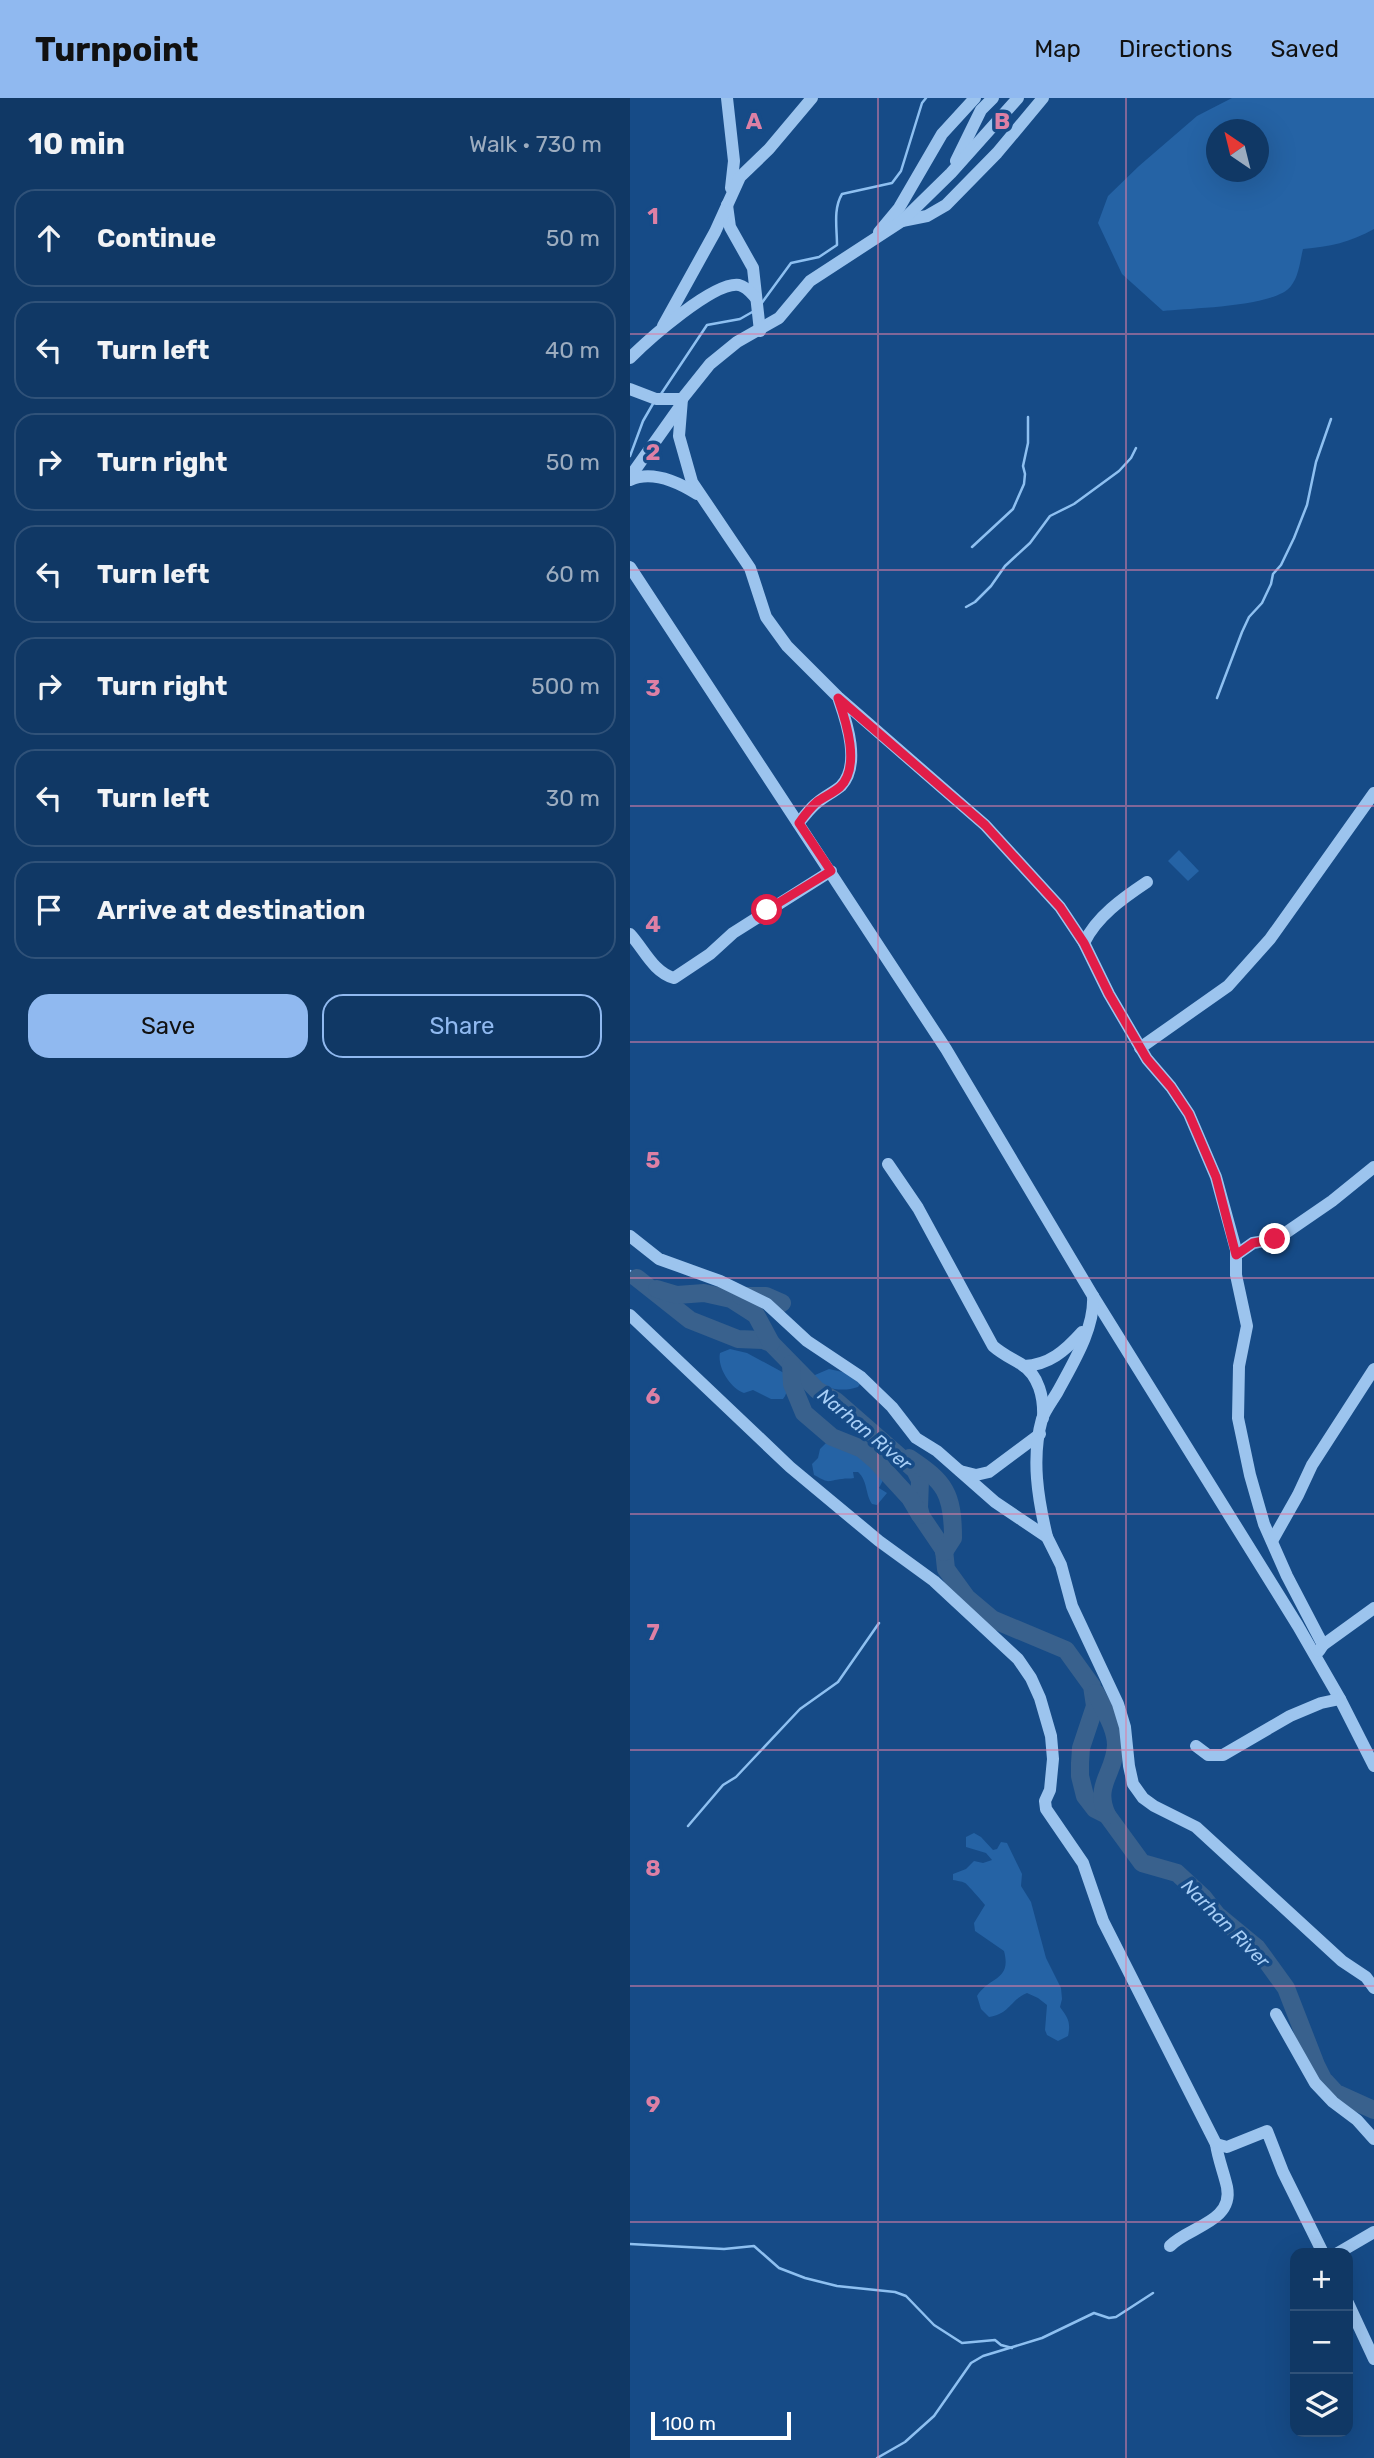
<!DOCTYPE html>
<html lang="en">
<head>
<meta charset="utf-8">
<style>
  body { margin:0; font-family:Rubik,sans-serif; background:#193f6b; color:#f1f3f6 }
  .controls { position:absolute; right:21px; bottom:21px; display:grid; overflow:hidden; border-radius:14px; box-shadow:0 7px 28px #0002 }
  .controls button { width:63px; height:63px; display:grid; place-items:center; padding:0; border:0; border-bottom:2px solid #305279; background:#103865; color:#f1f3f6; font:35px sans-serif }
  .compass { position:absolute; left:576px; top:21px; width:63px; height:63px; border-radius:50%; background:#103865; box-shadow:0 7px 28px #0002; rotate:325deg }
  .scale { position:absolute; left:21px; bottom:18px; width:140px; box-sizing:border-box; padding-left:7px; border:4px solid #fff; border-top:0; font-size:19px; line-height:24px; white-space:nowrap; color:#fff; -webkit-text-stroke:5px #164b87; paint-order:stroke }
  .stop { position:absolute; width:21px; height:21px; margin:-16px; border:5px solid #e11d48; border-radius:50%; background:#fff }
  .stop.end { background:#e11d48; border-color:#fff; box-shadow:0 2px 7px #0008 }
  .list { margin:0; padding:0; list-style:none }
  h2 { display:flex; justify-content:space-between; align-items:center; height:91px; margin:0; padding:0 28px; font-size:30px }
  h2 small { font-size:23px; font-weight:400; color:#9cacbf }
  .list li { display:grid; grid-template-columns:46px 1fr auto; gap:21px; align-items:center; box-sizing:border-box; height:98px; margin:0 14px 14px; padding:0 14px; border:2px solid #305279; border-radius:21px }
  .list b { display:block; font-size:26px; white-space:nowrap }
  .list em { font-size:23px; font-style:normal; color:#9cacbf }
  .actions { display:flex; gap:14px; padding:21px 28px }
  .actions a { flex:1; padding:16px 0; border:2px solid #90b9f0; border-radius:21px; text-align:center; font-size:24px; color:#90b9f0 }
  .actions .main { background:#90b9f0; color:#111 }
  .icon { flex:none; width:38px; height:38px; fill:none; stroke:currentColor; stroke-width:2; stroke-linecap:round; stroke-linejoin:round }
  .map { position:relative; flex:none; width:744px; height:2360px; overflow:hidden }
  header { display:flex; align-items:center; gap:42px; box-sizing:border-box; height:98px; padding:0 35px; background:#90b9f0; color:#111 }
  header strong { font-size:33px }
  nav { display:flex; gap:38px; margin-inline-start:auto; font-size:24px }
  main { display:flex }
  aside { flex:1; background:#103865 }
  .map>svg:first-child { display:block }
</style>
</head>
<body>
<header>
<strong>Turnpoint</strong>
<nav><a>Map</a><a>Directions</a><a>Saved</a></nav>
</header>
<main>
<aside>
<h2>10 min<small>Walk · 730 m</small></h2>
<ul class="list">
<li><svg class="icon" aria-label="ahead" viewBox="0 0 24 24"><path d="M12 20V5M6 11l6-6 6 6"/></svg><div><b>Continue</b></div><em>50 m</em></li>
<li><svg class="icon" aria-label="left" viewBox="0 0 24 24"><path d="M17 20v-9H6M10 6l-5 5 5 5"/></svg><div><b>Turn left</b></div><em>40 m</em></li>
<li><svg class="icon" aria-label="right" viewBox="0 0 24 24"><path d="M7 20v-9h11M14 6l5 5-5 5"/></svg><div><b>Turn right</b></div><em>50 m</em></li>
<li><svg class="icon" aria-label="left" viewBox="0 0 24 24"><path d="M17 20v-9H6M10 6l-5 5 5 5"/></svg><div><b>Turn left</b></div><em>60 m</em></li>
<li><svg class="icon" aria-label="right" viewBox="0 0 24 24"><path d="M7 20v-9h11M14 6l5 5-5 5"/></svg><div><b>Turn right</b></div><em>500 m</em></li>
<li><svg class="icon" aria-label="left" viewBox="0 0 24 24"><path d="M17 20v-9H6M10 6l-5 5 5 5"/></svg><div><b>Turn left</b></div><em>30 m</em></li>
<li><svg class="icon" aria-label="arrive" viewBox="0 0 24 24"><path d="M6 21V4h12l-3 4 3 4H6"/></svg><div><b>Arrive at destination</b></div></li>
</ul>
<div class="actions"><a class="main">Save</a><a>Share</a></div>
</aside>
<div class="map">
<svg width="744" height="2360" viewBox="0 0 744 2360">
  <rect width="100%" height="100%" fill="#164b87"/>
  <g fill="#2563a5" fill-rule="evenodd">
    <path d="M602 0H744V131C721 144 699 149 673 151 670 163 669 178 661 188 646 209 559 210 533 213L492 176 468 125 478 98 509 68 567 18ZM586 32H628V74H586Z"/>
    <polygon points="549,752 569,773 558,783 538,763"/>
    <path d="M100 1251 117 1255 154 1275C159 1282 159 1294 153 1301H141L123 1292 114 1295C100 1290 87 1269 90 1255Z"/>
    <path d="M199 1271 217 1275 230 1286 228 1289C214 1294 195 1292 184 1281L185 1277Z"/>
    <path d="M196 1345C212 1348 248 1356 254 1375 255 1380 251 1386 249 1390L257 1395 247 1407 242 1406C235 1396 238 1383 228 1374H223L224 1380C220 1381 216 1380 212 1381 195 1383 201 1386 184 1377L182 1366 188 1360 190 1351Z"/>
    <path d="M344 1735 351 1739 363 1752 367 1751 371 1744 377 1745 392 1776 391 1788 401 1804 416 1860 431 1890 432 1901 430 1909C438 1920 441 1924 438 1938L428 1943 417 1937 415 1932 417 1907 408 1900 397 1895C380 1902 380 1916 359 1919L351 1911 347 1898C359 1878 382 1883 374 1853L345 1833 344 1825 355 1807C352 1803 337 1786 335 1785 331 1783 327 1783 323 1782V1776L336 1771 344 1763 353 1765 362 1762 356 1755 336 1749V1739Z"/>
  </g>
  <g fill="none" stroke-linecap="round" stroke-linejoin="round">
    <g stroke="#8ec0f1" stroke-width="2.5">
      <path d="M131 206 161 165 189 159 207 147C207 130 203 111 212 96L262 85 271 73 292 5 296 0"/>
      <polyline points="31,296 77,227 110,221 124,213"/>
      <polyline points="0,358 13,323 24,304"/>
      <polyline points="342,449 383,411 394,386 395,376 393,368 398,345 398,319"/>
      <polyline points="336,509 345,504 361,488 375,468 400,445 420,418 444,406 489,373 501,360 506,350"/>
      <polyline points="587,600 612,534 619,519 632,505 641,486 643,476 651,467 664,440 677,407 686,364 701,321"/>
      <polyline points="0,1173 7,1180"/>
      <polyline points="58,1728 93,1687 106,1679 170,1611 208,1584 249,1525"/>
      <polyline points="0,2146 94,2151 124,2148 149,2170 175,2180 207,2188 265,2194 276,2198 304,2227 332,2245 365,2242 371,2247 382,2250"/>
      <polyline points="247,2360 275,2344 304,2318 341,2265 353,2258 412,2240 464,2215 479,2220 486,2219 523,2195"/>
    </g>
    <g stroke="#39618d" stroke-width="18">
      <polyline points="7,1180 60,1222 108,1241 133,1242 141,1245 187,1292 206,1303 285,1372 290,1382 289,1410 291,1418 314,1452 316,1471 337,1500 362,1521 436,1552 462,1588 465,1608 451,1650 450,1665 450,1678 455,1698 465,1711 477,1717 512,1765 547,1775 573,1799 587,1817 627,1850 656,1890 686,1967 693,1981 706,1995 744,2012"/>
      <polyline points="27,1191 47,1197 74,1195 101,1201 126,1217 141,1245"/>
      <polyline points="111,1198 136,1198 152,1205"/>
      <polyline points="161,1266 162,1286 174,1315 202,1339 232,1351 246,1363 280,1400 290,1417"/>
      <path d="M279 1360C315 1384 323 1395 323 1440L314 1454"/>
      <path d="M466 1595C473 1610 486 1630 486 1647 485 1675 463 1687 477 1717"/>
    </g>
    <g stroke="#9cc4ee" stroke-width="12">
      <polyline points="97,0 104,63 101,90"/>
      <polyline points="326,63 351,12 363,0"/>
      <polyline points="97,107 100,129 123,170 130,233"/>
      <polyline points="272,123 297,118 316,107 367,55 413,0"/>
      <polyline points="249,134 269,110 312,36 345,0"/>
      <polyline points="33,228 85,134 110,79 139,51 182,0"/>
      <path d="M0 260C18 242 84 183 109 187 117 189 121 195 126 200"/>
      <polyline points="0,291 26,301 52,301 49,338 62,384 120,470 136,519 157,548 208,599 355,727 430,809 454,845 479,896 517,961 541,989 559,1016 586,1079 606,1152 606,1177 617,1228 609,1268 608,1320 620,1377 634,1426 657,1478 693,1547"/>
      <polyline points="52,301 80,266 107,244 149,220 180,183 272,123 321,75 388,0"/>
      <polyline points="0,379 51,307"/>
      <path d="M0 382C22 372 48 384 67 396"/>
      <polyline points="0,469 316,951 463,1198 668,1528 710,1601 744,1668"/>
      <path d="M168 725C175 718 180 710 188 704 195 698 204 694 211 688 231 667 217 625 209 602"/>
      <path d="M0 836C14 851 23 874 44 880L80 856 103 835 201 773"/>
      <path d="M454 845C466 819 493 800 517 784"/>
      <polyline points="510,950 598,888 640,841 744,695"/>
      <path d="M258 1066 288 1110 363 1248C372 1256 381 1260 391 1266 409 1277 414 1300 413 1320"/>
      <polyline points="0,1138 29,1161 90,1183 137,1206 177,1243 231,1279 262,1309 286,1340 307,1353 365,1404 417,1439 431,1467 442,1508 488,1606 495,1629 499,1668 503,1686 513,1700 524,1708 566,1729 712,1863 736,1879 744,1890"/>
      <polyline points="606,1157 623,1145 645,1141 654,1136 702,1103 744,1069"/>
      <polyline points="0,1217 160,1369 249,1443 304,1483 388,1561 401,1580 410,1600 421,1638 423,1661 420,1692 415,1703 416,1711 453,1765 473,1823 586,2046 597,2049 637,2033 653,2074 693,2155"/>
      <path d="M394 1268C419 1267 435 1253 452 1234"/>
      <polyline points="330,1373 346,1377 359,1374 410,1336"/>
      <path d="M417 1439C408 1401 401 1360 412 1321 415 1312 423 1302 428 1293 443 1265 465 1230 463 1198"/>
      <polyline points="642,1443 668,1397 682,1367 744,1271"/>
      <polyline points="689,1553 693,1547 744,1510"/>
      <polyline points="566,1648 578,1657 593,1657 660,1618 691,1605 710,1601"/>
      <polyline points="646,1916 685,1985 703,2004 727,2022 744,2041"/>
      <path d="M540 2148C558 2129 604 2124 597 2089 594 2075 588 2061 586 2046"/>
      <polyline points="708,2155 744,2134"/>
      <polyline points="718,2205 744,2261"/>
    </g>
  </g>
  <g fill="none" stroke-linecap="round" stroke-linejoin="round">
    <path stroke="#e11d48" stroke-width="9" d="M137 812 201 773 169 725C174 718 180 710 187 704 194 699 203 695 210 689 231 669 216 623 208 600L355 727 430 809 454 845 479 896 517 961 541 989 559 1016 586 1079 606 1157 623 1145 645 1141"/>
  </g>
  <path fill="none" stroke="#dd80a5" stroke-width="2" stroke-opacity="0.55" d="M248 0V2360M496 0V2360M0 236H744M0 472H744M0 708H744M0 944H744M0 1180H744M0 1416H744M0 1652H744M0 1888H744M0 2124H744"/>
  <g text-anchor="middle" stroke-width="7" stroke-linejoin="round" paint-order="stroke">
    <g font-size="19" font-style="italic" fill="#a7cef6" stroke="#164b87">
      <text transform="translate(235 1331) rotate(40)" y="7">Narhan River</text>
      <text transform="translate(596 1825) rotate(45)" y="7">Narhan River</text>
    </g>
  </g>
  <g font-size="23" text-anchor="middle" font-weight="bold" fill="#dd80a5" stroke="#164b87" stroke-width="7" stroke-linejoin="round" paint-order="stroke">
    <text x="124" y="31">A</text>
    <text x="372" y="31">B</text>
    <text x="23" y="126">1</text>
    <text x="23" y="362">2</text>
    <text x="23" y="598">3</text>
    <text x="23" y="834">4</text>
    <text x="23" y="1070">5</text>
    <text x="23" y="1306">6</text>
    <text x="23" y="1542">7</text>
    <text x="23" y="1778">8</text>
    <text x="23" y="2014">9</text>
  </g>
</svg>
<div class="controls">
<button>+</button>
<button>−</button>
<button><svg class="icon" aria-label="layers" viewBox="0 0 24 24"><path d="M12 4l9 5-9 5-9-5zM3 14l9 5 9-5"/></svg></button>
</div>
<svg class="compass" viewBox="-18 -18 36 36"><path d="M0-13l5 13h-10z" fill="#e53935"/><path d="M0 13l5-13h-10z" fill="#9cacbf"/></svg>
<div class="scale">100 m</div>
<div class="stop" style="left:137px;top:812px"></div>
<div class="stop end" style="left:645px;top:1141px"></div>
</div>
</main>
</body>
</html>
